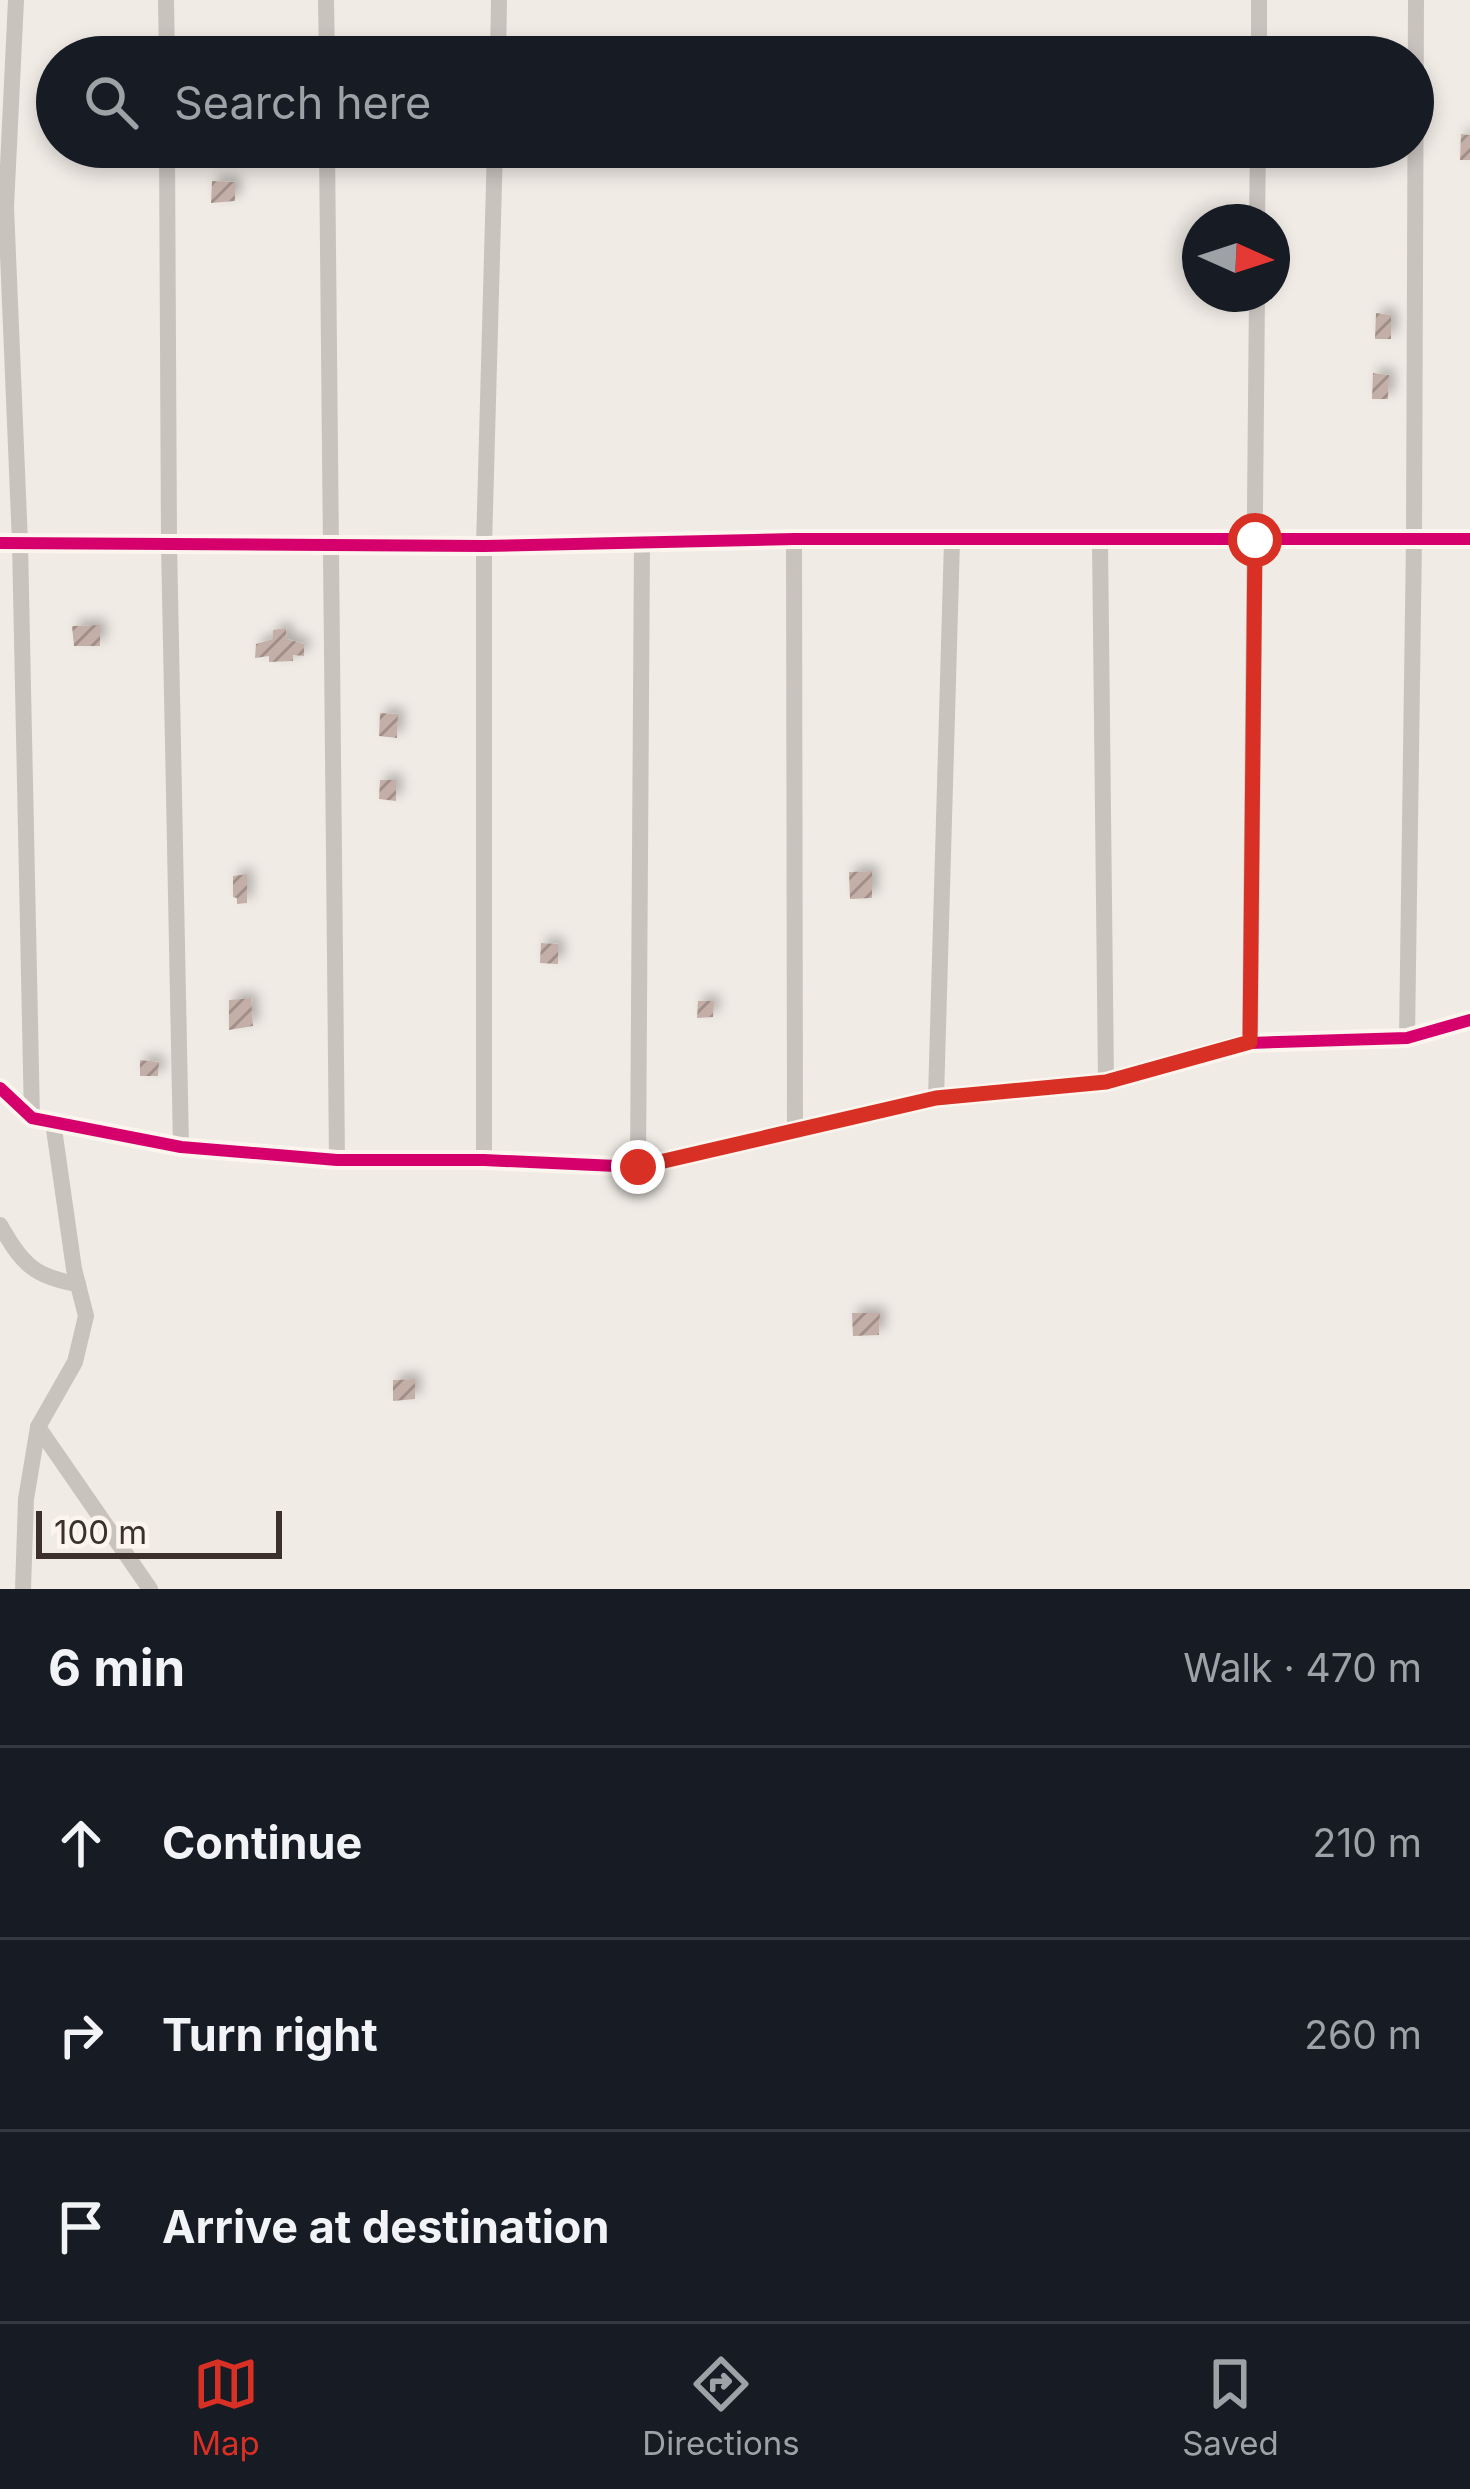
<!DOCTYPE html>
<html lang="en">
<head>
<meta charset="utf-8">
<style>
  body { margin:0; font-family:Inter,sans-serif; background:#20242c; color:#f1f3f6 }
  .compass { position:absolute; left:1182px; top:204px; width:108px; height:108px; border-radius:50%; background:#171b24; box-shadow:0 6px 18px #0003; rotate:93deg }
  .scale { position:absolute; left:36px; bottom:30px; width:246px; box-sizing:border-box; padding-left:12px; border:6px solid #3b302b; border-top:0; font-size:33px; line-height:42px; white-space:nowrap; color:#3b302b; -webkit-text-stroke:9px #fbf5ee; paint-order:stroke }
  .stop { position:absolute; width:36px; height:36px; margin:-27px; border:9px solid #d93025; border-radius:50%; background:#fff }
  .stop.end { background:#d93025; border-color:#fff; box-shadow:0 3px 12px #0008 }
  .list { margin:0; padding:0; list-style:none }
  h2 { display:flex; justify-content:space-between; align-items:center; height:156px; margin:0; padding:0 48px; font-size:51px }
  h2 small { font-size:39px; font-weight:400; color:#9ea1a6 }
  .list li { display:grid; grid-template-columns:78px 1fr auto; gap:36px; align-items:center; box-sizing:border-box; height:192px; padding:0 48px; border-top:3px solid #363941 }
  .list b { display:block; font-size:45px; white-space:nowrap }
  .list em { font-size:39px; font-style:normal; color:#9ea1a6 }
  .icon { flex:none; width:66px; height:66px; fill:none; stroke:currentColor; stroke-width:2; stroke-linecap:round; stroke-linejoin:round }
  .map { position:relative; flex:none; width:1470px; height:1589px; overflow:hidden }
  .search { position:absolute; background:#171b24; box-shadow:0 6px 18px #0003; left:36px; right:36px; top:36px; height:132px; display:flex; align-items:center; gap:30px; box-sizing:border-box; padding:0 42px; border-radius:66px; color:#9ea1a6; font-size:45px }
  .sheet { height:732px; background:#171b24 }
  nav { display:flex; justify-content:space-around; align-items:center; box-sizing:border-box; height:168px; border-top:3px solid #363941; background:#171b24; font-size:33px; color:#9ea1a6 }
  nav a { display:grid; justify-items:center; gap:6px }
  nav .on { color:#d93025 }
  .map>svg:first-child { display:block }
</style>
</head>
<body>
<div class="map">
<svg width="1470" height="1589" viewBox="0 0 1470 1589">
  <defs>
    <pattern id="building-hatch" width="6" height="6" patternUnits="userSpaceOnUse" patternTransform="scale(3)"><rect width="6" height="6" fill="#c3afa7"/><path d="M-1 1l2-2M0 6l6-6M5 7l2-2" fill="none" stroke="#a08f88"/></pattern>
    <filter id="shadow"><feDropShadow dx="6" dy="-6" stdDeviation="6" flood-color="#0004"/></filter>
  </defs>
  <rect width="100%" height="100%" fill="#f0ebe5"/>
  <g fill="url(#building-hatch)" filter="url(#shadow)">
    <polygon points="1461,134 1470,135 1470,160 1460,160"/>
    <polygon points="212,181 235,182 235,201 211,203"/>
    <polygon points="1376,313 1391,315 1391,339 1375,339"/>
    <polygon points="1373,373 1389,375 1388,399 1372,399"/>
    <polygon points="100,625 100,646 74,646 72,626"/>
    <polygon points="286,628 287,639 304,644 304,656 293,655 293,661 269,662 269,656 255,658 256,644 273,639 273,630"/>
    <polygon points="380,713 398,714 397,738 379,736"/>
    <polygon points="380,780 396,780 396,801 379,799"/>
    <polygon points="872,871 872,898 850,899 849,872"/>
    <polygon points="247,874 247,903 237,904 237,898 233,897 233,876"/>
    <polygon points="541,943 558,944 558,964 540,963"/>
    <polygon points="251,998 253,1026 229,1030 229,1000"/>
    <polygon points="698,1001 714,1001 713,1017 697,1018"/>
    <polygon points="140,1060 159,1062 158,1076 140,1076"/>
    <polygon points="852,1313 880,1313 879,1335 853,1336"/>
    <polygon points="415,1379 415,1399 393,1401 393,1380"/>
  </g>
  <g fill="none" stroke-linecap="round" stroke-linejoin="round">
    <g stroke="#c9c3be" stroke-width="16">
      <polyline points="16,0 6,207 20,543 32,1118"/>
      <polyline points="166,0 167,57"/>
      <polyline points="326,0 327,57"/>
      <polyline points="498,57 499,0"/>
      <polyline points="1259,57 1259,0"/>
      <polyline points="167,147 169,543 181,1147"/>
      <polyline points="327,147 337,1160"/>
      <polyline points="1257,222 1258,147"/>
      <polyline points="794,539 795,1130"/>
      <polyline points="1100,540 1106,1082"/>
      <polyline points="0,543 484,546 794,539 1470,539"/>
      <polyline points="1407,1038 1414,539 1416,0"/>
      <polyline points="1250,1043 1257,294"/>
      <polyline points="0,1088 32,1118 181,1147 337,1160 484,1160 638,1167 936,1098 1106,1082 1250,1043 1407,1038 1470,1020"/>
      <polyline points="936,1098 952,541"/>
      <polyline points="484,1160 484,546 495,147"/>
      <polyline points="638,1167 642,542"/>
      <path d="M0 1225C22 1263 33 1277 78 1284"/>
      <polyline points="38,1427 150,1589"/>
      <polyline points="23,1589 26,1499 38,1427 75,1362 86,1316 74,1269 53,1122"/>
    </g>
    <g stroke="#fbf5ee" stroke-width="20">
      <g id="cycleway">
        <polyline points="0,543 484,546 794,539 1470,539"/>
        <polyline points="0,1088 32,1118 181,1147 337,1160 484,1160 638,1167 936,1098 1106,1082 1250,1043 1407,1038 1470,1020"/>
      </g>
    </g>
    <use href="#cycleway" stroke="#d6006c" stroke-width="12"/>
  </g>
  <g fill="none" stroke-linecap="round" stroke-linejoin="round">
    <polyline stroke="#d93025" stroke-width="15" points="638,1167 936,1098 1106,1082 1250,1042 1255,540"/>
  </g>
</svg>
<svg class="compass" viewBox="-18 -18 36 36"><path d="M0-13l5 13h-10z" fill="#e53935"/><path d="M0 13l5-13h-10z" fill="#9ea1a6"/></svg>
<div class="scale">100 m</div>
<div class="stop" style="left:1255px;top:540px"></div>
<div class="stop end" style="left:638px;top:1167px"></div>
<div class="search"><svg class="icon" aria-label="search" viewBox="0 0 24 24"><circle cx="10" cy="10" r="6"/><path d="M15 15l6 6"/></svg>Search here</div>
</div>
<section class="sheet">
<h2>6 min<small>Walk · 470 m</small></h2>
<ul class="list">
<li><svg class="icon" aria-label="ahead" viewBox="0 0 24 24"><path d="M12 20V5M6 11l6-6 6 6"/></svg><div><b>Continue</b></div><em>210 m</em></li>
<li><svg class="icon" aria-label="right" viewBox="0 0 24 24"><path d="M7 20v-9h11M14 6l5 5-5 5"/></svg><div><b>Turn right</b></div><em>260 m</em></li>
<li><svg class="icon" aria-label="arrive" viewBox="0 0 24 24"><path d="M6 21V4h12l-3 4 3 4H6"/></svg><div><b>Arrive at destination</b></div></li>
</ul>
</section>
<nav>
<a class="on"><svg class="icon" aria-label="map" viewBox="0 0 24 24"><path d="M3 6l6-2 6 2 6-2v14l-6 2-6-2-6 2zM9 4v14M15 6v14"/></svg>Map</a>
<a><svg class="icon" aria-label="directions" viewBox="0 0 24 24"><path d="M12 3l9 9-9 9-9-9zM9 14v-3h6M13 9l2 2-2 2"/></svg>Directions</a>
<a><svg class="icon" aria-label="saved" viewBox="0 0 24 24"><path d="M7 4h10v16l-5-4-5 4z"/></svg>Saved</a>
</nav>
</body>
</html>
